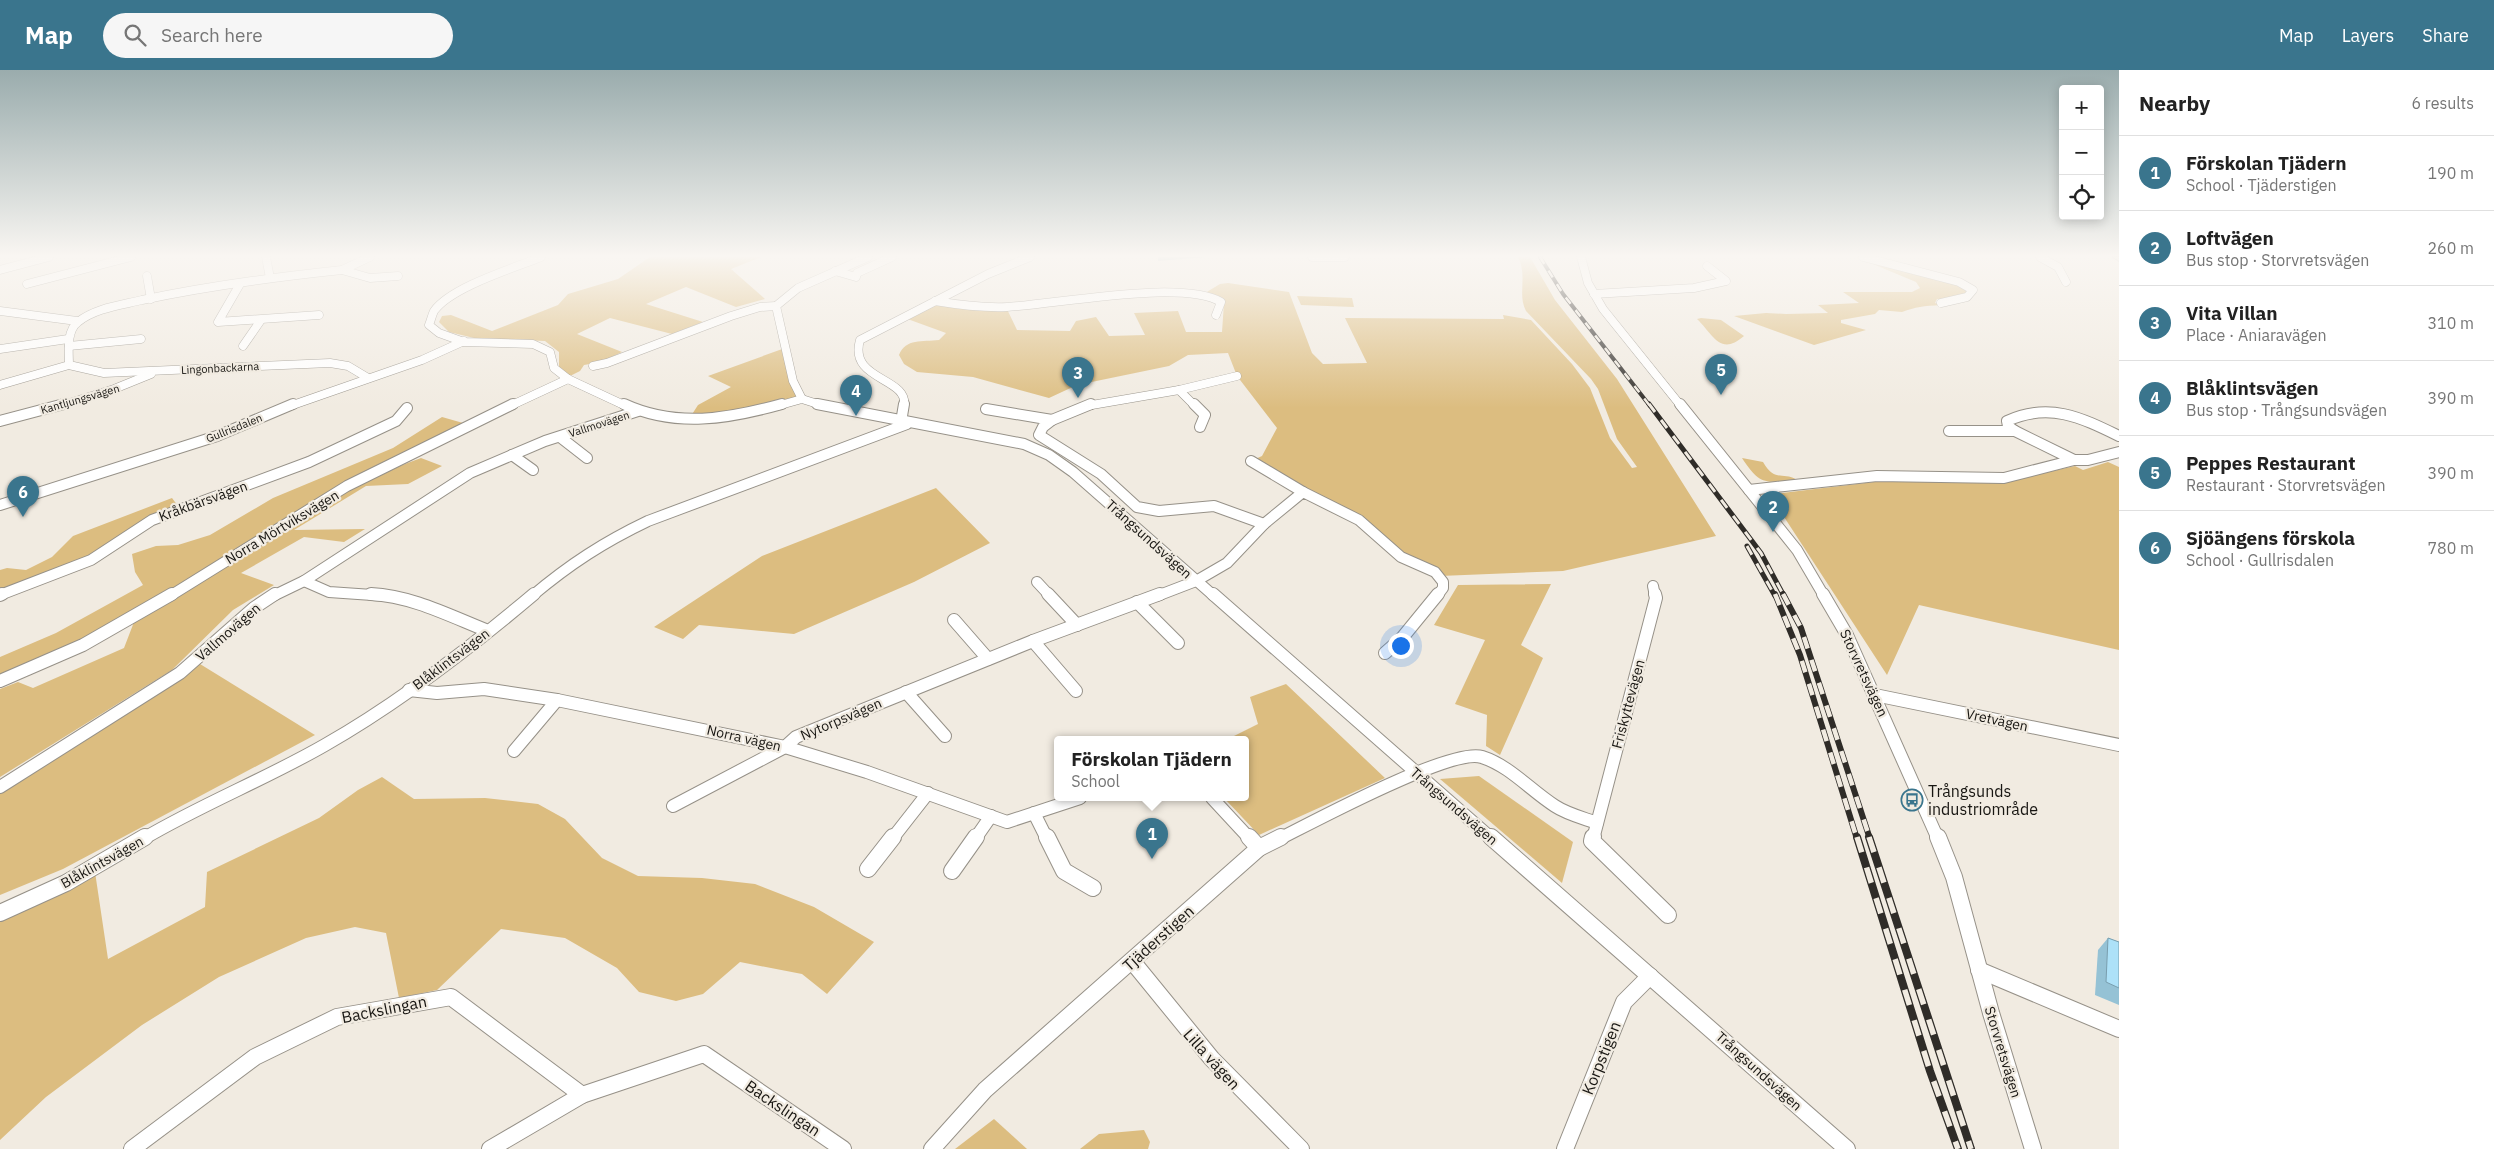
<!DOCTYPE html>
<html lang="en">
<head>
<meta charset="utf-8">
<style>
  body { margin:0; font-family:"IBM Plex Sans",sans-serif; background:#f6f6f6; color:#222 }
  .controls { position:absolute; right:15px; top:15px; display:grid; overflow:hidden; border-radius:5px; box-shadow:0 2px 12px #0003 }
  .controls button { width:45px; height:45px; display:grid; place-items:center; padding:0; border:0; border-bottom:1px solid #e0e0e0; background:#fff; color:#222; font:25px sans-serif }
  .you { position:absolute; left:1400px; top:575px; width:18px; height:18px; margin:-12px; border:4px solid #fff; border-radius:50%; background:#1a73e8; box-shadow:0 0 0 8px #1a73e833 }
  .badge { display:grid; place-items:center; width:32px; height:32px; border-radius:50%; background:#3a758d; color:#fff; font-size:16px; font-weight:700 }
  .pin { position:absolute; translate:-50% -41px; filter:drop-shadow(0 1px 2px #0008) }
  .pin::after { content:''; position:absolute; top:26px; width:18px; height:15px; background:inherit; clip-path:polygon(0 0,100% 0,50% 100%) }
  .popup { position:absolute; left:1054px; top:666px; width:195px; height:65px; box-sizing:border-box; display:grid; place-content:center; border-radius:5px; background:#fff; filter:drop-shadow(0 1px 4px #0005); font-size:16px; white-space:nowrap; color:#767676 }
  .popup b { font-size:19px; color:#222 }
  .popup::after { content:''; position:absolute; left:50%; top:100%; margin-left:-10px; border:10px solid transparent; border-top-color:#fff }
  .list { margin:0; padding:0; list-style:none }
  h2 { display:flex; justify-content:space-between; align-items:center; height:65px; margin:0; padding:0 20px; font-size:21px }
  h2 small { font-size:16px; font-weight:400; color:#767676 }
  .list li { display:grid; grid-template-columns:32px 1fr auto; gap:15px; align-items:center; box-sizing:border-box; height:75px; padding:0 20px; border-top:1px solid #e0e0e0 }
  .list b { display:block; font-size:19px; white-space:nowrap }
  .list p { margin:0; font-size:16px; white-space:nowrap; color:#767676 }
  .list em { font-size:16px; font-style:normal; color:#767676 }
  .icon { flex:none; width:28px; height:28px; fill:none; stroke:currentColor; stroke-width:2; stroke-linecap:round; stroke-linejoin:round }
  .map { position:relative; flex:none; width:2119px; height:1079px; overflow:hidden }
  header { display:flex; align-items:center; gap:30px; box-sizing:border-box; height:70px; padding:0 25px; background:#3a758d; color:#fff }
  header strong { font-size:24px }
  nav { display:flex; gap:28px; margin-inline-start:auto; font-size:18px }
  .search { width:350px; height:45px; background:#f6f6f6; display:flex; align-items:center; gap:12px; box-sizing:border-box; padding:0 18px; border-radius:28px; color:#767676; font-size:19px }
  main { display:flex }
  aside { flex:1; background:#fff }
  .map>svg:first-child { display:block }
</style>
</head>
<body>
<header>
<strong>Map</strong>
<div class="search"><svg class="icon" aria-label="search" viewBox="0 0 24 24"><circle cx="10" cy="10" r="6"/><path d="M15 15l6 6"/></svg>Search here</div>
<nav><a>Map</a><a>Layers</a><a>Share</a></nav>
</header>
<main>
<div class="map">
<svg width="2119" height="1079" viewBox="0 0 2119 1079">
  <rect width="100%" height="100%" fill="#f1ebe1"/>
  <g fill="#dcbd80">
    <polygon points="650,187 761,187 731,199 765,229 736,237 686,217 646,234 703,252 672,264 610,248 577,264 622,282 601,292 584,295 580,301 570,306 559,297 559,282 545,271 474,268 449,262 439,252 442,246 451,245 492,261 558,235 568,224 618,209"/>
    <path d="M1518 187H1530L1555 230 1617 309 1716 466 1563 501 1440 506 1401 487 1368 456 1251 391 1262 386 1277 358 1237 306 1228 283 1188 285 1169 296 1077 315 1049 328 973 307 917 302 904 294 899 285C906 268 922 272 939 270L946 263 902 247 935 231 1006 237 1017 260 1070 261 1076 251 1096 247 1109 266 1145 265 1134 243 1178 241 1186 262H1222L1224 233 1205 223 1220 214 1228 213 1289 222 1312 283 1323 294 1367 293 1345 248 1504 249 1503 245 1531 250 1572 294 1590 318 1610 368 1632 398 1637 397 1617 369 1598 319 1591 309 1526 241C1517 224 1528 207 1518 187Z"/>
    <path d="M1856 187 1948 211 1960 215 1968 222C1959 228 1948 231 1937 229L1935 233 1941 235C1923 236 1916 237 1902 242L1879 240 1875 244 1841 250V253L1866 260 1814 275 1734 246 1766 243 1786 244 1828 243 1818 235 1859 233 1843 222H1912L1920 218 1916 212Z"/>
    <polygon points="1297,226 1352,228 1354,237 1301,235"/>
    <path d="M1701 248 1721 250 1744 266C1720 287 1713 264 1697 249Z"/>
    <polygon points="785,278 802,329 689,349 698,335 731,317 708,306"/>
    <polygon points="442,347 470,355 401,389 148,538 0,611 0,587 56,563 143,515 135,502 132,484 156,476 178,475 210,465 273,428 393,378"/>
    <path d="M421 388 442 396 408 414 366 416 294 460 365 459 344 472 304 467 241 503 274 515 233 540 172 600 0 707V619L18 612 33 618 124 578 134 552C226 494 319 425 421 388Z"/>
    <path d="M1742 388 1763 392C1775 413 1782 401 1797 410 1766 413 1760 416 1742 388Z"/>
    <polygon points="2108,392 2119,397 2119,580 1919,535 1887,605 1773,430 1774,424 1898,409 2004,412 2075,396 2083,400"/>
    <polygon points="936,418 990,473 914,512 794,564 699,555 683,569 654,557 762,486"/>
    <polygon points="172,428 181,440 109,479 0,525 0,500 7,498 26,500 52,487 73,466"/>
    <polygon points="1551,514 1521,575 1543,588 1500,685 1486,676 1487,645 1455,634 1485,570 1434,555 1458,515"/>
    <polygon points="200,594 315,665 63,799 0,825 0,722"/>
    <polygon points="1286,614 1385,708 1259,765 1224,728 1246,728 1246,670 1226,670 1258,654 1250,627"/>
    <polygon points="1479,706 1573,772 1562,813 1440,709"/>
    <polygon points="382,707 414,729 485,728 538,734 565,749 602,788 638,806 702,808 755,814 814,837 874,872 827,924 802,904 740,892 703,924 676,931 639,922 617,898 565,868 501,859 437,920 399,928 386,863 355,857 306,868 219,907 142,955 46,1027 0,1070 0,846 95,802 108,889 205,837 207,802 319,748 358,720"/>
    <polygon points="994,1049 1027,1079 955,1079"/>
    <polygon points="1144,1060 1150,1072 1148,1079 1080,1079 1099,1064"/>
  </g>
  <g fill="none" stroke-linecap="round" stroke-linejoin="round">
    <g stroke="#969188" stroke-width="9">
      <g id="street-far3">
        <polyline points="266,187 270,208"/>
        <polyline points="370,187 342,200 370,208 398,206"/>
        <path d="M541 187C514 198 451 217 434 241 432 245 431 250 429 255L439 263 464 272 533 274 550 282 554 298 568 309 626 336"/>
        <polyline points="1312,187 1345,187"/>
        <polyline points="1581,187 1588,213 1603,239 1681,336"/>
        <polyline points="1863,187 1959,212 1973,220 1967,227 1941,233"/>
        <polyline points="2040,187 2058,197 2066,212"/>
        <polyline points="0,200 49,187"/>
        <path d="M342 200C275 207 208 216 142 230 122 235 95 238 78 252 66 261 69 282 69 295L104 303 330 293 348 296 368 308"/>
        <polyline points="835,201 856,207 857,203 892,187"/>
        <polyline points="147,206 151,229"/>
        <polyline points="27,214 131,187"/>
        <polyline points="240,214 218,252 319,245"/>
        <polyline points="1594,224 1694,218 1726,211 1707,196"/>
        <path d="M935 231C959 235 983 238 1007 237 1058 234 1181 209 1221 232L1216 245"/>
        <polyline points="0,241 77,251"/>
        <polyline points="69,276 141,269"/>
        <polyline points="243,276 261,250"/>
        <polyline points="0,279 68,269"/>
        <polyline points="593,296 607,293 731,246 760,237 776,236"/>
        <polyline points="0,315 69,295"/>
        <polyline points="1179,320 1237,306"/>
        <polyline points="802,329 793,311 776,236 798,218 868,187"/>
        <polyline points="60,336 114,319 151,304"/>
        <polyline points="290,336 422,290 464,271"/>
        <polyline points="510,336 568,309"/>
        <polyline points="777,336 802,329 824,336"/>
        <path d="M904 336C909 307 848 311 860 270L988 204 1030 187"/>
        <polyline points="1086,336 1179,320 1195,336"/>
      </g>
    </g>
    <g stroke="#969188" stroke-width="12">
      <g id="street-far2">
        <path d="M624 334C676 358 728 349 782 334"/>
        <polyline points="817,334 1024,374 1049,385 1073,402 1214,526"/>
        <polyline points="1194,334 1205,345 1200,357"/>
        <polyline points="1680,334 1797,480 1824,526"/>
        <polyline points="986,339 1052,350 1043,357 1039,365 1101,404 1137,437 1159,441 1214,436 1264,454"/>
        <polyline points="1052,350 1091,334"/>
        <polyline points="0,351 64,334"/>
        <polyline points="901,352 904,334"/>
        <path d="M2015 361 2008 356 2007 351C2049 332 2080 347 2119 366"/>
        <polyline points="560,367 587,388"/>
        <polyline points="512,385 533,400"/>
        <polyline points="2074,390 2088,390 2119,382"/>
        <polyline points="1251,391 1303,422"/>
        <polyline points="1749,420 1877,406 2004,408 2074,390 2015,361 1949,361"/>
        <polyline points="0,435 217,366 293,334"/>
        <polyline points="304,511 329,522 387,526"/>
        <polyline points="1037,512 1050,526"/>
        <polyline points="1653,516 1655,526"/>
        <polyline points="0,525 91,490 152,450 309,392 396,351 407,338"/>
        <polyline points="170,526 347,416 513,334"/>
        <polyline points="273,526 304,511 470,403 545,371 638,341"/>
        <path d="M532 526C570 494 604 472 648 451L907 354"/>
        <polyline points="1157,526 1196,511 1227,493 1264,454 1303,422 1359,450 1401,487 1435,502 1443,512 1443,518 1437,526"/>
      </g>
    </g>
    <g stroke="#969188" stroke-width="14">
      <g id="street-far1">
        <path d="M371 524C412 526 450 546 488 561"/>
        <polyline points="1048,524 1077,555"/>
        <polyline points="1213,524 1492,769"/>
        <polyline points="1823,524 1847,565 1938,769"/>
        <polyline points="0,525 2,524"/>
        <polyline points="1137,532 1178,573"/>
        <polyline points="954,550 988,589"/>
        <polyline points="1033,571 1076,621"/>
        <polyline points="1385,583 1402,568 1438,524"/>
        <polyline points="0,611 83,575 172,524"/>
        <polyline points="409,620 437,623 484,619 557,630 514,681"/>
        <polyline points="906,622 945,666"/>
        <polyline points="1875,625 2119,675"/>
        <polyline points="557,630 785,677 867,702 1007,752 1080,728"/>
        <polyline points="0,717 180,603 254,538 275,524"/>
        <polyline points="1212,728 1250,769"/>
        <polyline points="673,736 785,677 796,667 1033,571 1160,524"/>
        <polyline points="1034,743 1047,769"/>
        <path d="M143 769C202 734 266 709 325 675 397 634 470 578 534 524"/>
        <polyline points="892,769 928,723"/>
        <polyline points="975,769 991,746"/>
        <path d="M1279 769C1313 752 1452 677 1482 687 1510 696 1530 720 1555 736 1567 744 1583 748 1597 753"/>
        <polyline points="1593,769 1656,528 1655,524"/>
      </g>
    </g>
    <g stroke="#969188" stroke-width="18">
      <g id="street">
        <polyline points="1047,767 1064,801 1093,818"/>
        <polyline points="1249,767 1259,778"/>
        <polyline points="1491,767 1847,1079"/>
        <polyline points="1593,767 1592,771 1668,845"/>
        <polyline points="1938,767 1954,807 1991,943 2033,1079"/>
        <polyline points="868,799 893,767"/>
        <polyline points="952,801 976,767"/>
        <polyline points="0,843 66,813 145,767"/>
        <polyline points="1132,891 1212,989 1301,1079"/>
        <polyline points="1979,900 2119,959"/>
        <polyline points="132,1079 255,987 337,947 451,927 582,1025"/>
        <polyline points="490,1079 582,1025 704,984 843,1079"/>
        <polyline points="932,1079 985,1020 1259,778 1281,767"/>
        <polyline points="1565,1079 1624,932 1650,906"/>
      </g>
    </g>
    <g stroke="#969188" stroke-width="2">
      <polygon id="secondary" points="2113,187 2119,187 2119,191"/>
    </g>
    <use href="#street-far3" stroke="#fff" stroke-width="8"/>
    <use href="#street-far2" stroke="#fff" stroke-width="10"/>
    <use href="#street-far1" stroke="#fff" stroke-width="12"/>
    <use href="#street" stroke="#fff" stroke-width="16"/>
    <use href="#secondary" fill="#ebe0c6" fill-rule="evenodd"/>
    <g stroke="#2f2c28" stroke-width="4">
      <polyline id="rail-far3" points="1540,187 1563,224 1650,336"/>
    </g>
    <g stroke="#2f2c28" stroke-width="5">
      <g id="rail-far2">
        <polyline points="1649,334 1761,483 1784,526"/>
        <polyline points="1747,476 1775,526"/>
      </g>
    </g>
    <g stroke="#2f2c28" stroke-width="6">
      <g id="rail-far1">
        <polyline points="1775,524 1800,585 1857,769"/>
        <polyline points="1783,524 1801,558 1870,769"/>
      </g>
    </g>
    <g stroke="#2f2c28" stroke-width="8">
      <g id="rail">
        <polyline points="1857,767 1930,1001 1958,1079"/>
        <polyline points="1869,767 1971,1079"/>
      </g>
    </g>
    <use href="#rail-far3" stroke="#f1ebe1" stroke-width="2.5" stroke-dasharray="8" stroke-linecap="butt"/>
    <use href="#rail-far2" stroke="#f1ebe1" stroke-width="3" stroke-dasharray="10" stroke-linecap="butt"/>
    <use href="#rail-far1" stroke="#f1ebe1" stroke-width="4.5" stroke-dasharray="12" stroke-linecap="butt"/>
    <use href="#rail" stroke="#f1ebe1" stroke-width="5.5" stroke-dasharray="16" stroke-linecap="butt"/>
  </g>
  <polygon fill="#95c2d5" points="2108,868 2119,872 2119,935 2095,925 2098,880"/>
  <polygon fill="#799eae" points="1158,187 1206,187 1158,191"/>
  <polygon fill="#ade1f8" stroke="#799eae" points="2108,868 2119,872 2119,918 2106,912"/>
  <linearGradient id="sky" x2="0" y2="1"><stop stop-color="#9aacad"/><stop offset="0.55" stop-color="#f9f6f2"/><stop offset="1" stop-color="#f9f6f2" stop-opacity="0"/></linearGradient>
  <rect width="2119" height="338" fill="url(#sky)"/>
  <defs>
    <g id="bus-ring" transform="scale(1.125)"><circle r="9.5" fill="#f1ebe1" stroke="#3a758d" stroke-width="1.5"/><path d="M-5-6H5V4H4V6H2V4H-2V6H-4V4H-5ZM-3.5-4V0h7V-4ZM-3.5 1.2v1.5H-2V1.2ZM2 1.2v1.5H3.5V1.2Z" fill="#3a758d"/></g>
  </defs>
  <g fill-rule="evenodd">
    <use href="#bus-ring" x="1912" y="730"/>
  </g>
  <g text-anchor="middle" stroke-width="4.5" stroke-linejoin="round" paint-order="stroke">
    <g font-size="11" fill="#181612" stroke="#f1ebe1">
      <text transform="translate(220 298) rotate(-3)" y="4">Lingonbackarna</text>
      <text transform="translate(80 329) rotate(-16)" y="4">Kantljungsvägen</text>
      <text transform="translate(599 354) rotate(-18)" y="4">Vallmovägen</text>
      <text transform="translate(234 358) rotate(-22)" y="4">Gullrisdalen</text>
    </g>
    <g font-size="14" fill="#181612" stroke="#f1ebe1">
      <text transform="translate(203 431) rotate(-20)" y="5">Kråkbärsvägen</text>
      <text transform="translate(282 457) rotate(-31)" y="5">Norra Mörtviksvägen</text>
      <text transform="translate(1149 469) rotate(42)" y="5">Trångsundsvägen</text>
      <text transform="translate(228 562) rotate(-41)" y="5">Vallmovägen</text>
      <text transform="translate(451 589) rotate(-37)" y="5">Blåklintsvägen</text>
      <text transform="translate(1864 603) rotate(65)" y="5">Storvretsvägen</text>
      <text transform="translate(1628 634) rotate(-75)" y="5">Friskyttevägen</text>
      <text transform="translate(841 649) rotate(-23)" y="5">Nytorpsvägen</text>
      <text transform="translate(1997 650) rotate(12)" y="5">Vretvägen</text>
      <text transform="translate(744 668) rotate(13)" y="5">Norra vägen</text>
      <text transform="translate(1454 736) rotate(41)" y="5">Trångsundsvägen</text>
      <text transform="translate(102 792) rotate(-29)" y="5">Blåklintsvägen</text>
      <text transform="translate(2003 982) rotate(73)" y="5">Storvretsvägen</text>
      <text transform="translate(1759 1001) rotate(42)" y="5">Trångsundsvägen</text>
    </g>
    <g font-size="16" fill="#181612" stroke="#f1ebe1" text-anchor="start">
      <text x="1928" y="727">Trångsunds<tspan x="1928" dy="18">industriområde</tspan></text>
    </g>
    <g font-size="16" fill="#181612" stroke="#f1ebe1">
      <text transform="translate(1158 868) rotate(-42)" y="6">Tjäderstigen</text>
      <text transform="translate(384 939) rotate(-11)" y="6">Backslingan</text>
      <text transform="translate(1601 988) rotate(-68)" y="6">Korpstigen</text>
      <text transform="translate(1212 989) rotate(48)" y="6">Lilla vägen</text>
      <text transform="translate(783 1038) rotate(34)" y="6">Backslingan</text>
    </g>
  </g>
</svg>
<div class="controls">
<button>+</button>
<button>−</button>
<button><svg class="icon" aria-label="locate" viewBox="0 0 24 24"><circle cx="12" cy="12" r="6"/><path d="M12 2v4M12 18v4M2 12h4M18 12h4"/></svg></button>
</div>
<div class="you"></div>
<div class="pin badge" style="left:1152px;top:789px">1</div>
<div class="popup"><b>Förskolan Tjädern</b>School</div>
<div class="pin badge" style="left:1773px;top:462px">2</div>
<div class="pin badge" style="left:1078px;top:328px">3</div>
<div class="pin badge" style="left:856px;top:346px">4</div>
<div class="pin badge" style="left:1721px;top:325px">5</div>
<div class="pin badge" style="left:23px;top:447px">6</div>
</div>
<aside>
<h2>Nearby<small>6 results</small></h2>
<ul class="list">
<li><span class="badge">1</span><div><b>Förskolan Tjädern</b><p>School · Tjäderstigen</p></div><em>190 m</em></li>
<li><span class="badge">2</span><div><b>Loftvägen</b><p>Bus stop · Storvretsvägen</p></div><em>260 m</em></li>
<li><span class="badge">3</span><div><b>Vita Villan</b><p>Place · Aniaravägen</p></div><em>310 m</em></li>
<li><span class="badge">4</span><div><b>Blåklintsvägen</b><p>Bus stop · Trångsundsvägen</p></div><em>390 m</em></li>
<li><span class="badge">5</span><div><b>Peppes Restaurant</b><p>Restaurant · Storvretsvägen</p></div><em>390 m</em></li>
<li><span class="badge">6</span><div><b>Sjöängens förskola</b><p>School · Gullrisdalen</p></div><em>780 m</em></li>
</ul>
</aside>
</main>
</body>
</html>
